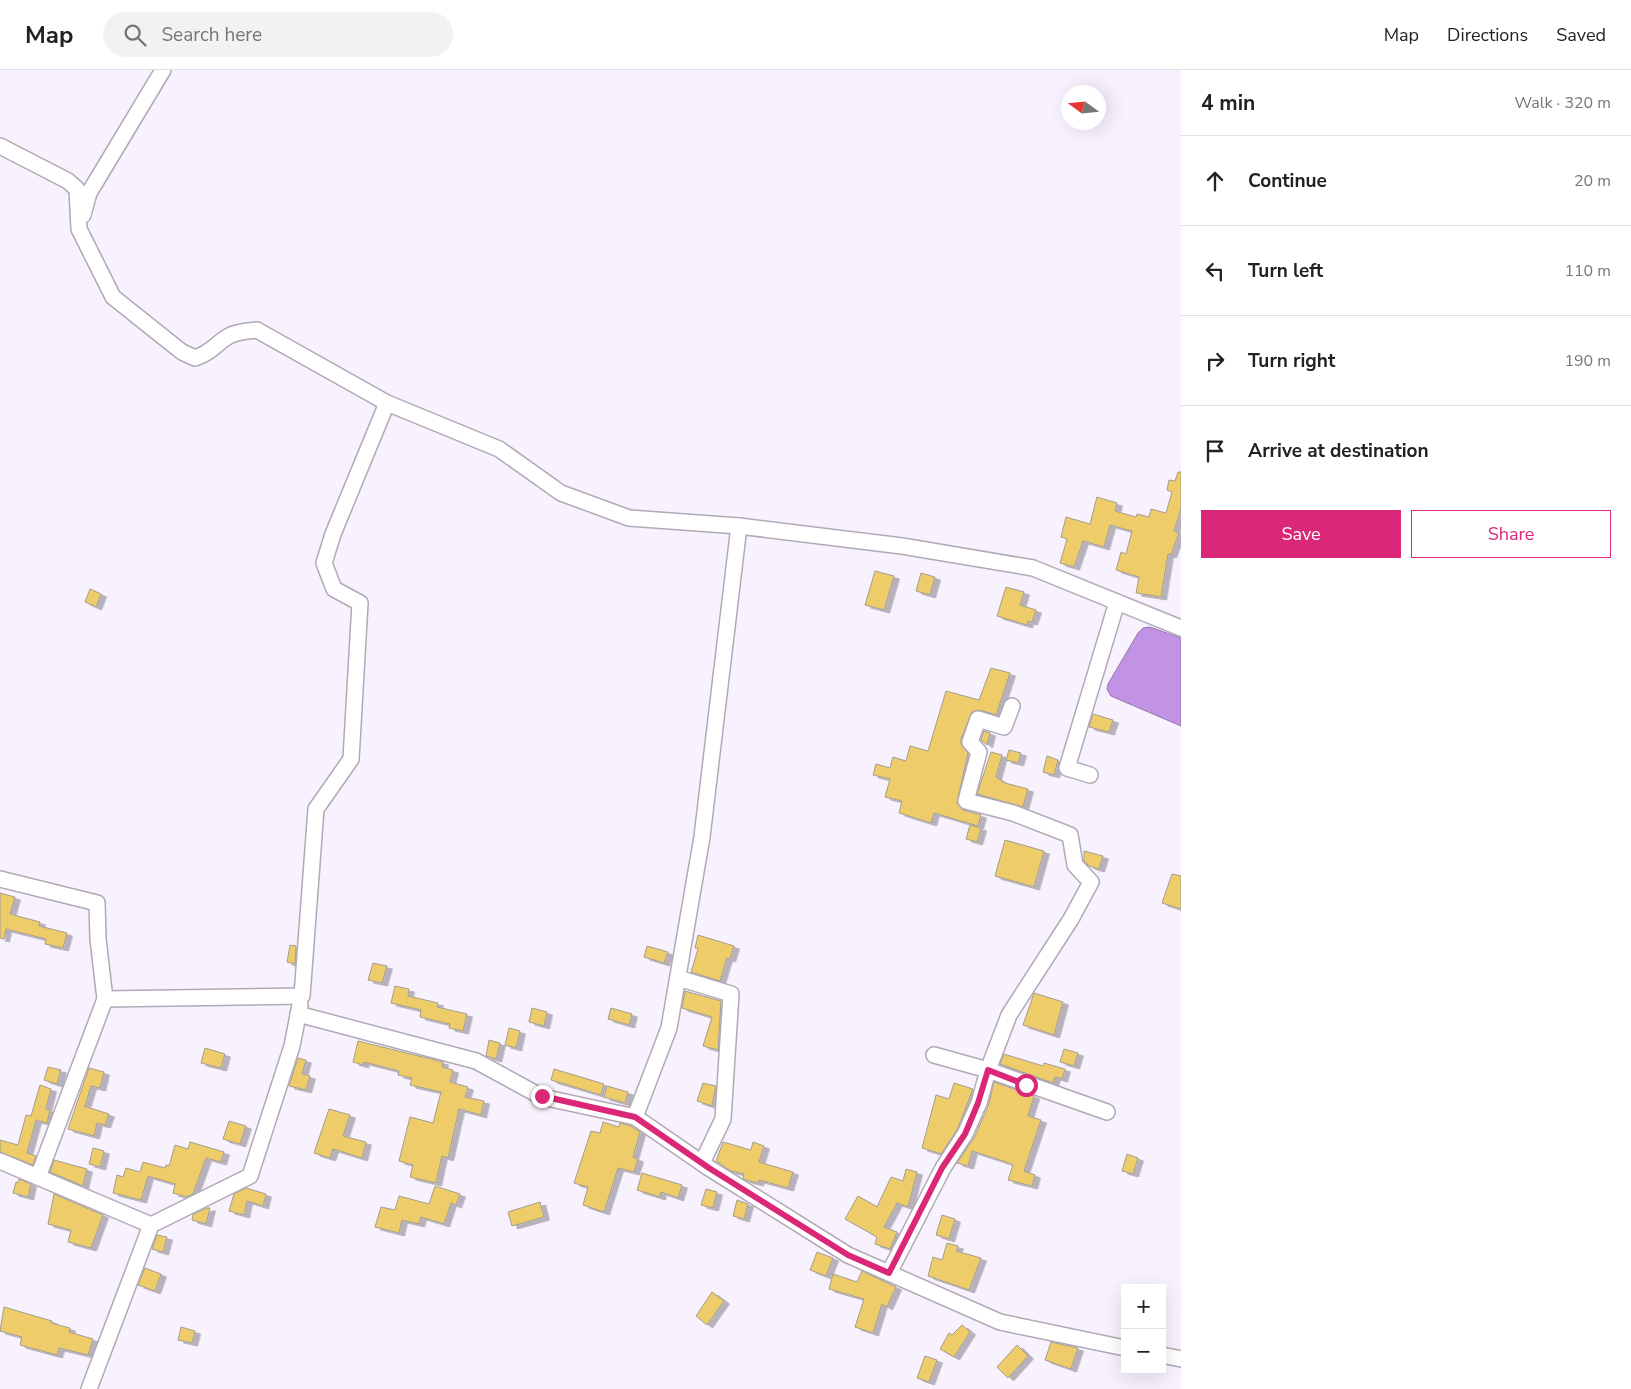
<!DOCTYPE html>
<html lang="en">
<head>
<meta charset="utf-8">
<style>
  body { margin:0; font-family:"Nunito Sans",sans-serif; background:#f2f2f2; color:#222 }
  .controls { position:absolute; right:15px; bottom:15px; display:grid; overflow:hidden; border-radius:0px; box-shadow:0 5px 20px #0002 }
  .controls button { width:45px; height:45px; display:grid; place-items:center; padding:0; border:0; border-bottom:1px solid #e0e0e0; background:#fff; color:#222; font:25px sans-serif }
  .compass { position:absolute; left:1061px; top:15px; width:45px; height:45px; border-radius:50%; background:#fff; box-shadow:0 5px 20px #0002; rotate:285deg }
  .stop { position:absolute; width:15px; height:15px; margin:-11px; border:4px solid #db2777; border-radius:50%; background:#fff }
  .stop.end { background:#db2777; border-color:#fff; box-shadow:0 1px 5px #0008 }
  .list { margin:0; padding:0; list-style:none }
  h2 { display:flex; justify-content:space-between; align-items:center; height:65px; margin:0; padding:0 20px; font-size:21px }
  h2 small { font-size:16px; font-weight:400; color:#767676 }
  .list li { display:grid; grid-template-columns:32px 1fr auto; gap:15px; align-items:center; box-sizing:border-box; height:90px; padding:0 20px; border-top:1px solid #e0e0e0 }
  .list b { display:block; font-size:19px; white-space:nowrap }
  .list em { font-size:16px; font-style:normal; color:#767676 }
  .actions { display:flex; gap:10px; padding:15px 20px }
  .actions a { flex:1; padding:11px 0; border:1px solid #db2777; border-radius:0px; text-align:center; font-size:18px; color:#db2777 }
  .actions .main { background:#db2777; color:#fff }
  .icon { flex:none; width:28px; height:28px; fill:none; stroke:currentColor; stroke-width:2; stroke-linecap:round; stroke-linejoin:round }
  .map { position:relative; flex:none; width:1181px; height:1319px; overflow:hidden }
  header { display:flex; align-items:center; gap:30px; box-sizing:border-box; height:70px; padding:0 25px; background:#fff; border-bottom:1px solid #e0e0e0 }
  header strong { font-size:24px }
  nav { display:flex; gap:28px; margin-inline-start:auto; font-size:18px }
  .search { width:350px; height:45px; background:#f2f2f2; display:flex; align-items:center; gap:12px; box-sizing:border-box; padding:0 18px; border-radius:28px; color:#767676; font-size:19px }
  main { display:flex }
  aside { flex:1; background:#fff }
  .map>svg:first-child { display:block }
</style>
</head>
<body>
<header>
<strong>Map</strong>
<div class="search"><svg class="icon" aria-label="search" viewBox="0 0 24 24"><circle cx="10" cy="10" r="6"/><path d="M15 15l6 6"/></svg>Search here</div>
<nav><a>Map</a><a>Directions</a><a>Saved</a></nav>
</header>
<main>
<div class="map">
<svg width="1181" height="1319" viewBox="0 0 1181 1319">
  <defs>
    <filter id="shadow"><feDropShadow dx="5.5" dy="3" stdDeviation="0" flood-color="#0004"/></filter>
  </defs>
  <rect width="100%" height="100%" fill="#f8f1fe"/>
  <polygon fill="#c293e5" stroke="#9574ae" points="1150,557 1181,568 1181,656 1111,626 1107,619 1108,614 1138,563 1143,558"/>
  <g fill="#eecc69" stroke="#a29d91" filter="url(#shadow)">
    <polygon points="1178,402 1181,402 1181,439 1174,461 1179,463 1171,485 1168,484 1161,527 1136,523 1139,507 1116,500 1121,482 1126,484 1132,461 1110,455 1104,477 1083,471 1074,497 1060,493 1067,469 1061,467 1066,447 1090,454 1097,427 1117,433 1115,441 1136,447 1137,444 1149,447 1151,439 1166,443 1172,422 1167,420 1169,410 1175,411"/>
    <polygon points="875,501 894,506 884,540 865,535"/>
    <polygon points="921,503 935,507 930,525 916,521"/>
    <polygon points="1006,517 1024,522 1020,535 1036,540 1032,552 1028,551 1027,555 997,546"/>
    <polygon points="90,519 101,524 96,537 85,532"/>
    <polygon points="991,598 1010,603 996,645 980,640 972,642 961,669 961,674 968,683 957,733 963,740 981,745 978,756 934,743 931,753 899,743 902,731 885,727 890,709 873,705 876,694 890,698 893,687 906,691 910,676 928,681 946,621 979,630"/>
    <polygon points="1093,644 1113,650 1109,662 1089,657"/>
    <polygon points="984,661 990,663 987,675 981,670"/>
    <polygon points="1009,680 1021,683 1018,693 1006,690"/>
    <polygon points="991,682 1002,685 996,707 1005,713 1028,719 1023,737 977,724"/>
    <polygon points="1047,686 1058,690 1054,705 1043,702"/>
    <polygon points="970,755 981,758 977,772 966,769"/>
    <polygon points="1005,770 1044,781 1034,817 995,806"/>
    <polygon points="1084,781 1103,786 1099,799 1089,796 1084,791"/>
    <polygon points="1172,804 1181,806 1181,839 1162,833"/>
    <polygon points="0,823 15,827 10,844 40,852 39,856 67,863 63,878 45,874 46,869 6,859 4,869 0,868"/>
    <polygon points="698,865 734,876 730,889 727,888 720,911 691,902 698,879 695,878"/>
    <polygon points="290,875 296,876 295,894 287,892"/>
    <polygon points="647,876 668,882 664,893 644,887"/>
    <polygon points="373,893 387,896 382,913 368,910"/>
    <polygon points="395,916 409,919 408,926 438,933 437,937 467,944 463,961 449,958 450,954 420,947 421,940 391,933"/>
    <polygon points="685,921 721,931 718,980 703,976 712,947 682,938"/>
    <polygon points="1034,923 1063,932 1054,965 1023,955"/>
    <polygon points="532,938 547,942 544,956 529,952"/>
    <polygon points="611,938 632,944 629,955 608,949"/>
    <polygon points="509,958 520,961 516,978 505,975"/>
    <polygon points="489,970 500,973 496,989 486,986"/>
    <polygon points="358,971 443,992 442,997 453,1000 450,1012 468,1017 465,1027 484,1031 481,1045 459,1039 448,1088 442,1086 436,1113 410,1107 413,1095 399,1091 410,1047 433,1053 441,1022 410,1015 412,1008 398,1005 399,1001 364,992 363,995 353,992"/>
    <polygon points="205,978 225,984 221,998 201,993"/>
    <polygon points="1064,979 1078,983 1074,996 1060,992"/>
    <polygon points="1004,984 1043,996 1044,993 1065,999 1062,1009 1055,1007 1053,1013 1000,994"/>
    <polygon points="298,988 306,990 302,1004 310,1006 306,1020 289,1016"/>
    <polygon points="48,997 61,1000 57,1014 44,1010"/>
    <polygon points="89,998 104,1002 100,1018 91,1016 85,1036 84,1036 109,1044 105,1055 97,1053 94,1066 68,1059"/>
    <polygon points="554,999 604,1014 601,1025 551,1010"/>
    <polygon points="994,1012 1034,1026 1028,1046 1041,1050 1024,1101 1035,1105 1032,1116 1008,1110 1013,1095 1009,1093 972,1081 968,1096 957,1093 974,1068 988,1037"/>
    <polygon points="703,1013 716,1016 712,1036 697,1031"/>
    <polygon points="954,1013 973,1019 957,1060 941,1084 922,1078 936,1025 949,1029"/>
    <polygon points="40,1015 51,1019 46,1039 50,1040 47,1053 36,1050 27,1083 36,1086 33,1095 0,1082 0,1070 18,1075 26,1045 31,1046"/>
    <polygon points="607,1016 628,1022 625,1033 604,1027"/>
    <polygon points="329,1039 350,1045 343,1066 366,1072 362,1088 333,1079 330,1088 314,1083"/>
    <polygon points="229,1051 246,1056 240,1074 223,1069"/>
    <polygon points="603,1052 619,1057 620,1053 631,1056 640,1062 633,1087 638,1089 634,1102 618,1098 604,1142 583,1135 588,1117 574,1113 591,1061 600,1063"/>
    <polygon points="190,1072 224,1082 221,1092 206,1088 193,1124 186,1127 173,1123 175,1114 148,1106 141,1130 113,1123 117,1105 123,1107 126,1098 140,1102 143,1092 165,1098 166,1095 169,1096 175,1075 188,1079"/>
    <polygon points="723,1072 751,1080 753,1072 764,1076 759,1092 793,1102 788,1118 759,1110 758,1113 746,1110 743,1108 744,1104 731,1101 716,1091"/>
    <polygon points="93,1078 104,1081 100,1097 89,1094"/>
    <polygon points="1127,1084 1138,1088 1133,1104 1122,1101"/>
    <polygon points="54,1090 87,1099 83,1116 50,1102"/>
    <polygon points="906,1099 917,1102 908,1137 897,1133 884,1157 897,1162 890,1179 875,1174 877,1167 845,1149 858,1126 877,1137 891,1107 903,1111"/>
    <polygon points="642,1103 682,1115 678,1128 661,1122 660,1127 637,1120"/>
    <polygon points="19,1109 31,1114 28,1127 13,1123 16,1112 18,1113"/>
    <polygon points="435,1116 460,1124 456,1135 451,1133 444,1154 421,1147 419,1154 402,1150 399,1163 375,1157 381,1137 395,1140 399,1126 429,1134"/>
    <polygon points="246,1118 266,1124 263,1136 247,1131 244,1145 229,1141 234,1124"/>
    <polygon points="706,1119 717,1122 713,1138 701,1135"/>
    <polygon points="54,1124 103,1145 91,1178 68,1172 71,1160 48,1154"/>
    <polygon points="737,1130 748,1134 744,1149 733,1146"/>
    <polygon points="540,1132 544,1147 512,1156 508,1142"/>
    <polygon points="207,1138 210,1138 206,1154 192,1150 193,1144"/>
    <polygon points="942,1145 955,1149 949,1169 936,1165"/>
    <polygon points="157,1165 167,1167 163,1182 152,1179"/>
    <polygon points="947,1173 958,1176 956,1181 981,1188 969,1220 928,1206 933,1187 942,1190"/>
    <polygon points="817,1182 833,1188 826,1206 810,1200"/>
    <polygon points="145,1198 161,1204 155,1221 138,1215"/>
    <polygon points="862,1201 896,1217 887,1237 882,1234 873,1263 855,1257 864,1229 829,1219 833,1204 857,1212"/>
    <polygon points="712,1222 724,1231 707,1255 696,1246"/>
    <polygon points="4,1237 52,1251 51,1253 70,1258 69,1262 93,1269 88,1285 59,1278 57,1285 20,1275 22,1267 0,1261"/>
    <polygon points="962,1255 970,1262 954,1287 940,1279 949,1263 952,1265"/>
    <polygon points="181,1257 195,1261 192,1273 178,1270"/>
    <polygon points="1051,1272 1078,1278 1071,1299 1045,1290"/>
    <polygon points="1017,1275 1028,1286 1008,1308 997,1297"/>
    <polygon points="925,1286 937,1290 929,1312 917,1308"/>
  </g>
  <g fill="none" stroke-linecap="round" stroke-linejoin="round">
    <g stroke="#b1aab6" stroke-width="18">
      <g id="street">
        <path d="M0 76 68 111 77 119 79 159 113 227 182 282 195 288C213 282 215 274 229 266 238 261 248 261 257 260L387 333 499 379 561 423 629 448 739 456 902 476 1033 498 1181 558"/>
        <polyline points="83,145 89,123 163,0"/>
        <polyline points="1090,705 1067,698 1117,532"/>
        <polyline points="0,809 97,833 98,869 105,929 38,1107"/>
        <polyline points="678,908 731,924 723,1049 702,1093"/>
        <polyline points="105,929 302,926 316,739 351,689 360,533 334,519 324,493 333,464 387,333"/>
        <polyline points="298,944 476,991 542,1027 635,1047 669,958 702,767 739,456"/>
        <polyline points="934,985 988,1000 1009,945 1071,849 1091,812 1075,795 1070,765 1013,743 966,731 979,682 970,672 978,649 1004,657 1012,636"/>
        <polyline points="635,1047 709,1098 848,1185 1000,1252 1125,1278"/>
        <polyline points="0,1091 151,1155 250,1106 292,976 300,935"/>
        <polyline points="889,1203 943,1098 965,1064 979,1033 988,1000 1107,1042"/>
        <polyline points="1162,1285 1181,1289"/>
        <polyline points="89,1319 151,1155"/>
      </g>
    </g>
    <use href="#street" stroke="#fff" stroke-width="15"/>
  </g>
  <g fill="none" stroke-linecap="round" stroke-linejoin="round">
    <polyline stroke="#db2777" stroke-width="6" points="542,1026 635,1047 709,1098 848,1185 889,1203 942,1098 965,1064 978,1033 988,1000 1026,1015"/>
  </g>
</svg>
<div class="controls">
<button>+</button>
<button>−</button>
</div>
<svg class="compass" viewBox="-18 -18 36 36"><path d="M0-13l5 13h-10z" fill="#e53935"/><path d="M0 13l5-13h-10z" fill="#767676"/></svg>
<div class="stop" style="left:1026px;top:1015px"></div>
<div class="stop end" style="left:542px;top:1026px"></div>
</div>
<aside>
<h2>4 min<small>Walk · 320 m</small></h2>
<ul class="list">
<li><svg class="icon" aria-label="ahead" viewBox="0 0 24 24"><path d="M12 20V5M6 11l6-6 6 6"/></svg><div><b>Continue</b></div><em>20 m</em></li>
<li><svg class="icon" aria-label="left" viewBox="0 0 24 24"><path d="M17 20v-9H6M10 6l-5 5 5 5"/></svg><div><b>Turn left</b></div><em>110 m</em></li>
<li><svg class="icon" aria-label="right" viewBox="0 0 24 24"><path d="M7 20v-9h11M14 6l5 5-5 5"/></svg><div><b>Turn right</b></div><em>190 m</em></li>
<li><svg class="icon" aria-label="arrive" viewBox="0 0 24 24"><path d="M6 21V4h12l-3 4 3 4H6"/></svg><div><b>Arrive at destination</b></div></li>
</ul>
<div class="actions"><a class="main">Save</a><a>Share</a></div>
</aside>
</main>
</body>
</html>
